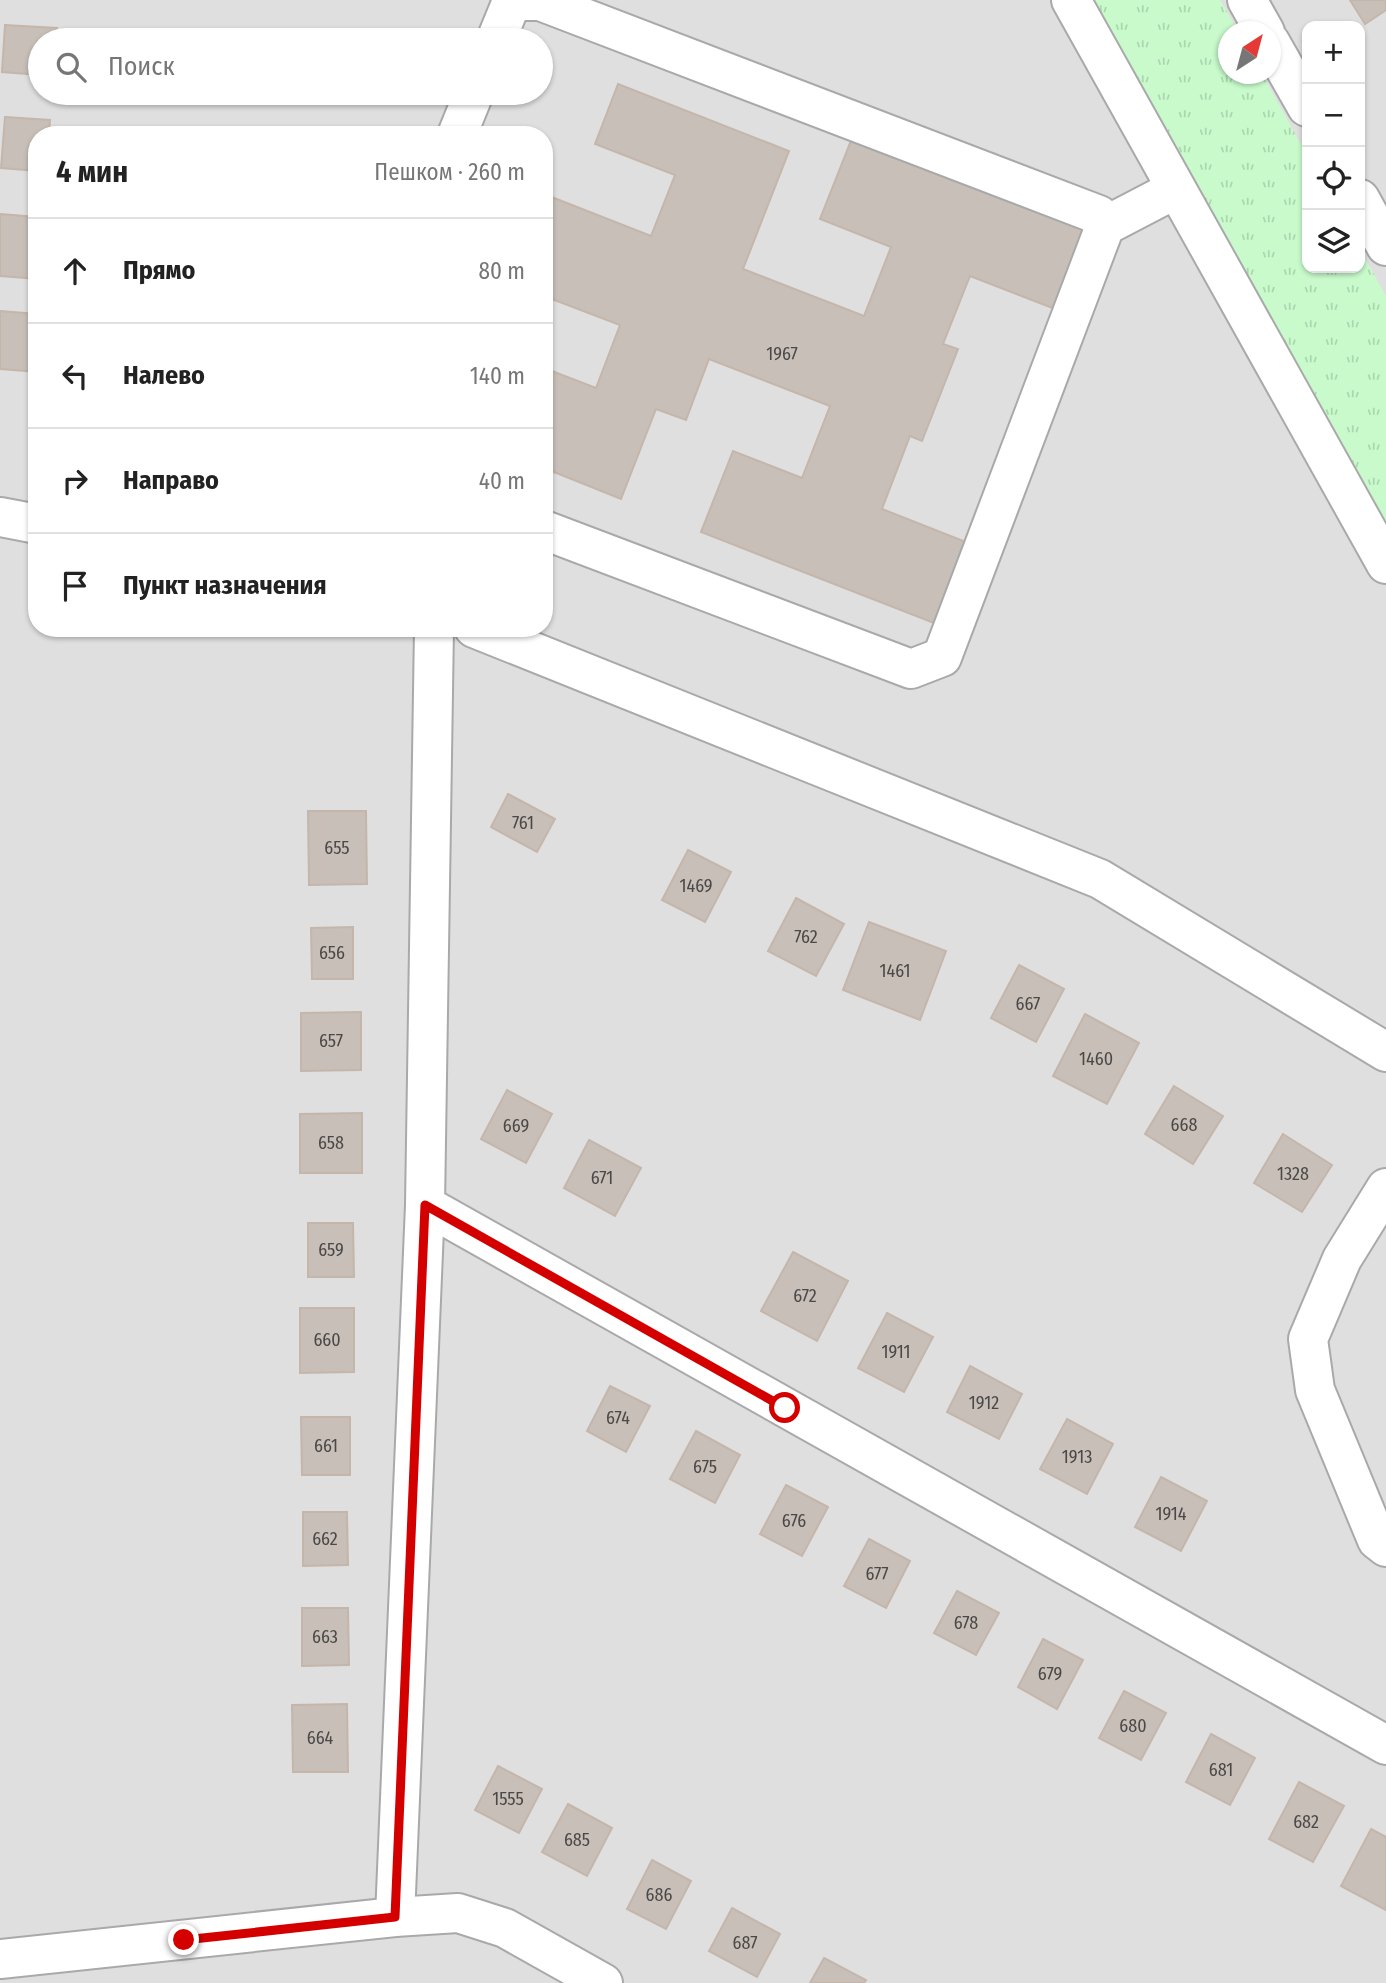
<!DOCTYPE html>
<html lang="ru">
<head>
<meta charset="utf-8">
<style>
  body { margin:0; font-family:"Fira Sans Condensed",sans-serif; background:#f6f6f6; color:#222 }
  .controls { position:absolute; right:21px; top:21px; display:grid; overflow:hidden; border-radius:14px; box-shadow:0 2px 5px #0004 }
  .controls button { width:63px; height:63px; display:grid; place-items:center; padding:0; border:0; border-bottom:2px solid #e0e0e0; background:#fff; color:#222; font:35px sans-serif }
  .compass { position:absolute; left:1218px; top:21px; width:63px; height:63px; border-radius:50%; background:#fff; box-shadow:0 2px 5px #0004; rotate:36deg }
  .stop { position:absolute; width:21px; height:21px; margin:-16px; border:5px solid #d40000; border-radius:50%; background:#fff }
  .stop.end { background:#d40000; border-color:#fff; box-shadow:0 2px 7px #0008 }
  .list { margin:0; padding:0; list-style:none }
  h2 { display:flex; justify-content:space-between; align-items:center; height:91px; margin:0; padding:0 28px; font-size:30px }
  h2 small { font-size:23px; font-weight:400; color:#767676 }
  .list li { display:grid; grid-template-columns:46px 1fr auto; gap:21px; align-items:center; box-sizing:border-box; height:105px; padding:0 28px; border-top:2px solid #e0e0e0 }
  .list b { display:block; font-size:26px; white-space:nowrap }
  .list em { font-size:23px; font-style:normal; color:#767676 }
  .icon { flex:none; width:38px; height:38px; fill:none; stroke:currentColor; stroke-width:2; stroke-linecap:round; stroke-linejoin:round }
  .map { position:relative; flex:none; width:1386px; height:1983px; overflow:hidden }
  .search { position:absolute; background:#fff; box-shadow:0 2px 5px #0004; left:28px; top:28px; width:525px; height:77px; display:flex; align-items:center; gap:18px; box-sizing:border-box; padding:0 24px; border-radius:38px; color:#767676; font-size:26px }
  .panel { position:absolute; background:#fff; box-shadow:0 2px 5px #0004; left:28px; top:126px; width:525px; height:511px; border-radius:28px }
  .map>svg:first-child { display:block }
</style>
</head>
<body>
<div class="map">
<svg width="1386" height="1983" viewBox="0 0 1386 1983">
  <defs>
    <pattern id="park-tufts" width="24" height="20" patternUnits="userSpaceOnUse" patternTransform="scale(1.75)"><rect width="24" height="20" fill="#c8facc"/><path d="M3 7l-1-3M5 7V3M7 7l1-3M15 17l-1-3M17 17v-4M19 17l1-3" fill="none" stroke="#acd6af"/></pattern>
  </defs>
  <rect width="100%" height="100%" fill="#f2efe9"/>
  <path fill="#e0dfdf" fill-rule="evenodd" d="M0 0H1386V1983H0ZM1307 26H1360V268H1307ZM1228 32H1270V74H1228ZM40 40H541V93H40ZM37 135H544V628H37Z"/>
  <polygon fill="url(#park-tufts)" points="1092,0 1220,0 1238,31 1228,32 1228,74 1262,74 1307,155 1307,268 1360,268 1360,249 1386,296 1386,523"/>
  <g fill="#c7bfb8" stroke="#c4b6ab" stroke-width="2">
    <polygon points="1350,0 1386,0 1386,10 1365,24"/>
    <polygon points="5,25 57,28 56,40 40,40 40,75 2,72"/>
    <polygon points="618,84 789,151 743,269 864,316 891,247 820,219 852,138 1091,232 1060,311 970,276 943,344 958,349 922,441 910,436 882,509 971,544 939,625 701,532 733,451 802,478 830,406 709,359 686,420 656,409 621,499 544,468 544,368 596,388 620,325 544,296 544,194 651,236 675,175 595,144"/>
    <polygon points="5,117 50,120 49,135 37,135 37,171 1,168"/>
    <polygon points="0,214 37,217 37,279 0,276"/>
    <polygon points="0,311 37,314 37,372 0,369"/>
    <polygon points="508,794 555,819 537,852 491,827"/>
    <polygon points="308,811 366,811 367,884 309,885"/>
    <polygon points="688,850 731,872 705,922 662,900"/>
    <polygon points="796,898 844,924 816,976 768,951"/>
    <polygon points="869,922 946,951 920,1020 843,990"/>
    <polygon points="353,927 353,979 312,979 311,928"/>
    <polygon points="1019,965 1064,989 1036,1042 991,1018"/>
    <polygon points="361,1012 361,1070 301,1071 301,1013"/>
    <polygon points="1085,1014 1139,1043 1107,1104 1053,1076"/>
    <polygon points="1174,1086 1223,1116 1193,1164 1145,1134"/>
    <polygon points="507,1090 552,1114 526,1163 481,1139"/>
    <polygon points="362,1113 362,1173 300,1173 300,1114"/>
    <polygon points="1283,1134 1332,1165 1302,1212 1254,1183"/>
    <polygon points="589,1140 641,1168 615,1216 564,1188"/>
    <polygon points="308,1223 353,1223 354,1277 308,1277"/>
    <polygon points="793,1252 848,1281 817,1341 761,1311"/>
    <polygon points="300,1308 354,1308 354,1372 300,1373"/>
    <polygon points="887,1313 933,1337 904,1392 858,1368"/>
    <polygon points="970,1366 1022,1394 999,1439 947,1412"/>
    <polygon points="610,1386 650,1406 626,1452 587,1431"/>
    <polygon points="301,1417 350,1417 350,1475 302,1475"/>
    <polygon points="1067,1419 1113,1444 1087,1494 1040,1469"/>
    <polygon points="696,1431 740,1455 715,1503 670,1479"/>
    <polygon points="1161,1477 1207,1501 1181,1551 1135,1527"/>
    <polygon points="786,1485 828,1507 802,1556 760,1534"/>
    <polygon points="303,1512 347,1512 348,1565 303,1566"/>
    <polygon points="869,1539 910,1561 886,1608 844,1586"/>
    <polygon points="957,1591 999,1613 976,1655 934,1633"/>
    <polygon points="302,1608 348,1608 349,1665 302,1666"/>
    <polygon points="1043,1639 1083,1660 1057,1709 1018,1687"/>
    <polygon points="1124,1691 1166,1713 1141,1760 1099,1738"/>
    <polygon points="347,1704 348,1772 293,1772 292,1705"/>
    <polygon points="1211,1734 1255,1758 1230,1805 1186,1782"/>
    <polygon points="498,1766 542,1789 519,1833 475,1810"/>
    <polygon points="1299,1782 1344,1806 1313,1862 1269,1839"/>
    <polygon points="568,1804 612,1828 587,1876 542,1852"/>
    <polygon points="1371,1829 1386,1837 1386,1910 1341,1886"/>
    <polygon points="652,1860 691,1881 666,1929 627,1909"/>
    <polygon points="732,1908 780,1934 757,1977 709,1951"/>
    <polygon points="824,1958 866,1980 864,1983 810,1983"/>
  </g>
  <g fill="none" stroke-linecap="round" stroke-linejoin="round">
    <g stroke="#a9a9a9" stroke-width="42">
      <g id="minor">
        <polyline points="1071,0 1386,564"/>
        <polyline points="1247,0 1265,32"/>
        <polyline points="496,40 512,1 540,1 1099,215 1105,226"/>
        <polyline points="1270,42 1307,107"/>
        <polyline points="457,135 474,93"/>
        <polyline points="1360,199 1386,246"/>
        <polyline points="0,517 37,524"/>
        <polyline points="544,530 911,669 942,657 1105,226 1176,189"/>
        <polyline points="474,628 1100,879 1386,1052"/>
        <polyline points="1386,1188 1342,1259 1308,1339 1315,1390 1377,1540 1386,1547"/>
        <polyline points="425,1205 1386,1745"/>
        <polyline points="395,1917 425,1205 434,628"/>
        <polyline points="0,1959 395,1917 458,1913 505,1928 603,1983"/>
      </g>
    </g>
    <use href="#minor" stroke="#fff" stroke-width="38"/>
  </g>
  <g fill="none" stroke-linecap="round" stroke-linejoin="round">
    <polyline stroke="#d40000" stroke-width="9" points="184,1940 395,1917 425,1205 785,1408"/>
  </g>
  <g text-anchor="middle" stroke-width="7" stroke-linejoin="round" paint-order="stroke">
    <g font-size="18" fill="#4b4948">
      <text x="782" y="360">1967</text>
      <text x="523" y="829">761</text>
      <text x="337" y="854">655</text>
      <text x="696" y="892">1469</text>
      <text x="806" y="943">762</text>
      <text x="332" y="959">656</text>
      <text x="895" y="977">1461</text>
      <text x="1028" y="1010">667</text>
      <text x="331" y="1047">657</text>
      <text x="1096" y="1065">1460</text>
      <text x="1184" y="1131">668</text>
      <text x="516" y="1132">669</text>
      <text x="331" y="1149">658</text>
      <text x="1293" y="1180">1328</text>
      <text x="602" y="1184">671</text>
      <text x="331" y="1256">659</text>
      <text x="805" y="1302">672</text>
      <text x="327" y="1346">660</text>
      <text x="896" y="1358">1911</text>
      <text x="984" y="1409">1912</text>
      <text x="618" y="1424">674</text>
      <text x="326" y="1452">661</text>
      <text x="1077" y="1463">1913</text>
      <text x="705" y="1473">675</text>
      <text x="1171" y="1520">1914</text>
      <text x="794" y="1527">676</text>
      <text x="325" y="1545">662</text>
      <text x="877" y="1580">677</text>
      <text x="966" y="1629">678</text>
      <text x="325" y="1643">663</text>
      <text x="1050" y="1680">679</text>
      <text x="1133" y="1732">680</text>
      <text x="320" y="1744">664</text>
      <text x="1221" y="1776">681</text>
      <text x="508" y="1805">1555</text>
      <text x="1306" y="1828">682</text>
      <text x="577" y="1846">685</text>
      <text x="659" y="1901">686</text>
      <text x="745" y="1949">687</text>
    </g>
  </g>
</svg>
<div class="controls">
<button>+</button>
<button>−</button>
<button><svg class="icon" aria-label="locate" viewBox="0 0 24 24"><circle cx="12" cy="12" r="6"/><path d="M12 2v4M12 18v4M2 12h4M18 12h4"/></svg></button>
<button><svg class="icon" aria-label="layers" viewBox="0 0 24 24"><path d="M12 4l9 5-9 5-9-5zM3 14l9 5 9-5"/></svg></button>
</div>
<svg class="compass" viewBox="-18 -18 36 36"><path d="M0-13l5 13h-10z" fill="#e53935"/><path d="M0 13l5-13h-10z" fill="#767676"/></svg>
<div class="stop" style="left:785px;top:1408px"></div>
<div class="stop end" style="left:184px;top:1940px"></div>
<div class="search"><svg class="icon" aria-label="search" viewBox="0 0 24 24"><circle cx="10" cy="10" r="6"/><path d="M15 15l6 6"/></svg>Поиск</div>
<section class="panel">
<h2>4 мин<small>Пешком · 260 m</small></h2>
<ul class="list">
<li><svg class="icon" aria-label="ahead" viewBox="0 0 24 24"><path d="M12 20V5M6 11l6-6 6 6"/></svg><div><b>Прямо</b></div><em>80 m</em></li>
<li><svg class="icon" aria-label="left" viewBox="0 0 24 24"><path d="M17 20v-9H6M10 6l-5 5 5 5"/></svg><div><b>Налево</b></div><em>140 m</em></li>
<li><svg class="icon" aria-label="right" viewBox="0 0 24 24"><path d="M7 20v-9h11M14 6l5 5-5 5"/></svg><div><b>Направо</b></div><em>40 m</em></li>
<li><svg class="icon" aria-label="arrive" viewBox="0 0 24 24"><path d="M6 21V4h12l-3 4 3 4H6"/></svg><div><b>Пункт назначения</b></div></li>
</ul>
</section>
</div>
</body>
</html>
